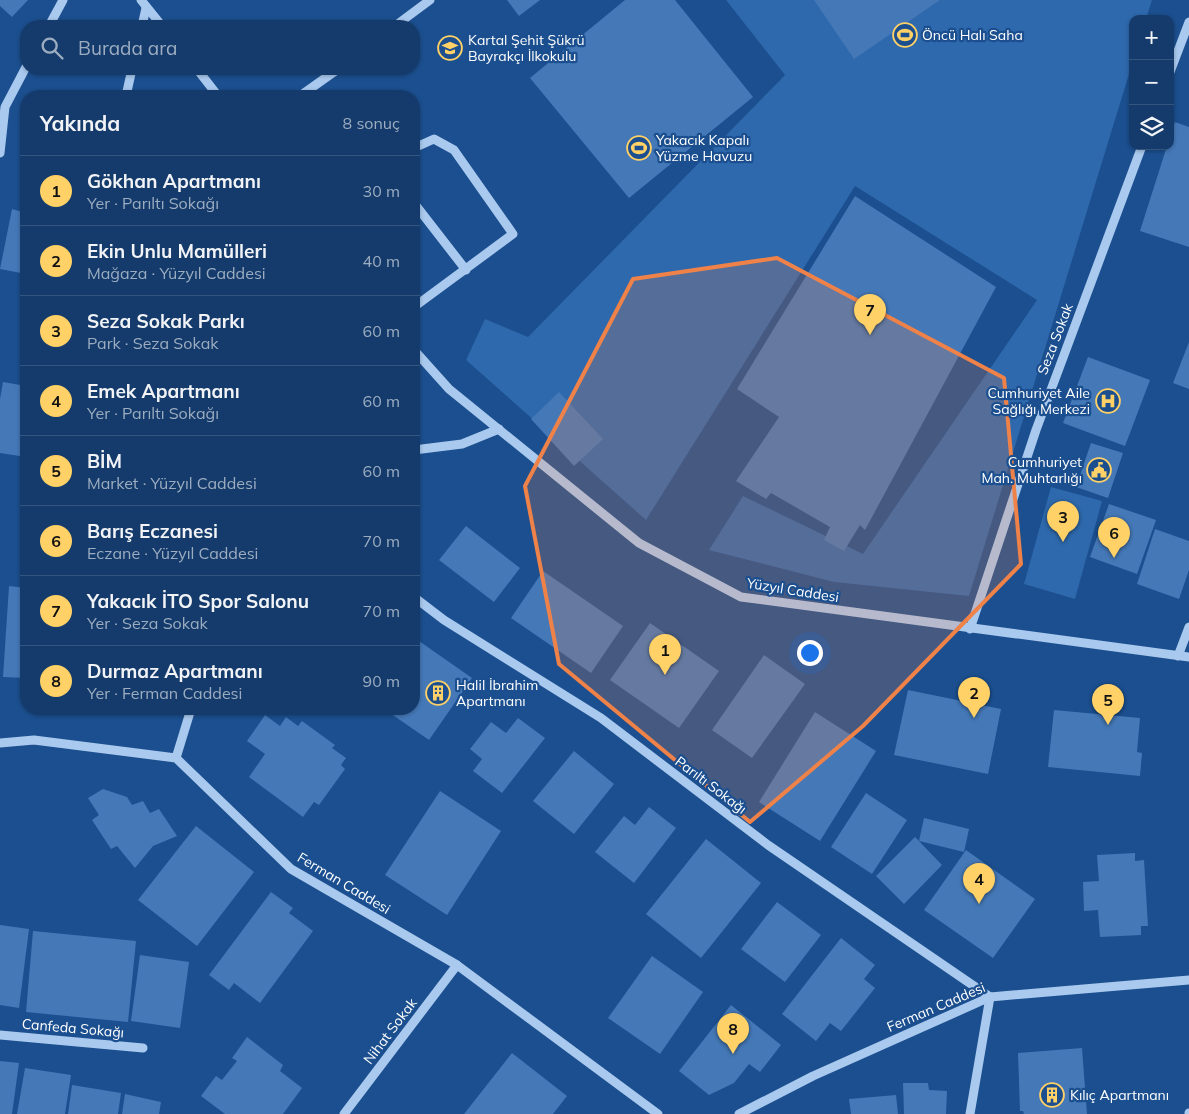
<!DOCTYPE html>
<html lang="tr">
<head>
<meta charset="utf-8">
<style>
  body { margin:0; font-family:Mulish,sans-serif; background:#214673; color:#f1f3f6 }
  .controls { position:absolute; right:15px; top:15px; display:grid; overflow:hidden; border-radius:10px; box-shadow:0 1px 4px #0004 }
  .controls button { width:45px; height:45px; display:grid; place-items:center; padding:0; border:0; border-bottom:1px solid #33557e; background:#143b6b; color:#f1f3f6; font:25px sans-serif }
  .you { position:absolute; left:809px; top:652px; width:18px; height:18px; margin:-12px; border:4px solid #fff; border-radius:50%; background:#1a73e8; box-shadow:0 0 0 8px #1a73e833 }
  .badge { display:grid; place-items:center; width:32px; height:32px; border-radius:50%; background:#ffd166; color:#111; font-size:16px; font-weight:700 }
  .pin { position:absolute; translate:-50% -41px; filter:drop-shadow(0 1px 2px #0008) }
  .pin::after { content:''; position:absolute; top:26px; width:18px; height:15px; background:inherit; clip-path:polygon(0 0,100% 0,50% 100%) }
  .list { margin:0; padding:0; list-style:none }
  h2 { display:flex; justify-content:space-between; align-items:center; height:65px; margin:0; padding:0 20px; font-size:21px }
  h2 small { font-size:16px; font-weight:400; color:#9dadc1 }
  .list li { display:grid; grid-template-columns:32px 1fr auto; gap:15px; align-items:center; box-sizing:border-box; height:70px; padding:0 20px; border-top:1px solid #33557e }
  .list b { display:block; font-size:19px; white-space:nowrap }
  .list p { margin:0; font-size:16px; white-space:nowrap; color:#9dadc1 }
  .list em { font-size:16px; font-style:normal; color:#9dadc1 }
  .icon { flex:none; width:28px; height:28px; fill:none; stroke:currentColor; stroke-width:2; stroke-linecap:round; stroke-linejoin:round }
  .map { position:relative; flex:none; width:1189px; height:1114px; overflow:hidden }
  .search { position:absolute; background:#143b6b; box-shadow:0 1px 4px #0004; left:20px; top:20px; width:400px; height:55px; display:flex; align-items:center; gap:12px; box-sizing:border-box; padding:0 18px; border-radius:20px; color:#9dadc1; font-size:19px }
  .panel { position:absolute; background:#143b6b; box-shadow:0 1px 4px #0004; left:20px; top:90px; width:400px; height:625px; border-radius:20px }
  .map>svg:first-child { display:block }
</style>
</head>
<body>
<div class="map">
<svg width="1189" height="1114" viewBox="0 0 1189 1114">
  <rect width="100%" height="100%" fill="#1b4f8f"/>
  <g fill="#2e69ad">
    <polygon points="726,0 1152,0 1146,19 1133,19 1133,61 969,596 834,582 709,550 743,496 863,554 1037,300 855,186 646,520 466,360 485,319 528,337 785,75"/>
    <polygon points="1051,487 1102,501 1075,599 1024,584"/>
  </g>
  <g fill="#4478b7">
    <polygon points="0,0 28,0 12,17 0,6"/>
    <polygon points="507,0 540,0 519,16"/>
    <polygon points="625,0 675,0 753,97 629,198 530,78"/>
    <polygon points="814,0 940,0 854,59"/>
    <polygon points="1175,122 1189,127 1189,247 1140,231 1167,146 1170,146 1170,136"/>
    <polygon points="25,171 26,171 26,204 20,204"/>
    <polygon points="855,196 996,287 865,530 860,525 844,551 824,540 830,527 771,493 766,499 736,481 779,417 737,389"/>
    <polygon points="12,209 26,213 26,274 0,269"/>
    <polygon points="1189,342 1189,389 1173,383"/>
    <polygon points="1088,357 1150,380 1125,446 1063,423"/>
    <polygon points="3,382 26,386 26,457 0,453 0,399"/>
    <polygon points="559,392 603,439 574,466 531,419"/>
    <polygon points="1091,443 1123,453 1108,498 1076,487"/>
    <polygon points="1109,504 1156,520 1137,574 1090,557"/>
    <polygon points="466,526 520,568 494,602 439,560"/>
    <polygon points="1155,529 1189,541 1189,570 1179,599 1137,584"/>
    <polygon points="543,571 623,626 591,673 511,618"/>
    <polygon points="9,586 26,588 26,678 3,677"/>
    <polygon points="650,623 719,671 679,728 610,680"/>
    <polygon points="419,641 472,678 429,740 384,709 414,709 414,648"/>
    <polygon points="764,655 805,684 752,758 712,730"/>
    <polygon points="908,690 1001,709 988,774 894,755"/>
    <polygon points="1054,710 1140,718 1137,752 1142,753 1140,776 1048,767"/>
    <polygon points="815,712 876,751 820,841 759,802"/>
    <polygon points="265,715 280,726 286,717 298,726 302,721 335,745 332,748 346,758 341,765 345,769 319,805 314,802 303,817 249,777 265,754 247,741"/>
    <polygon points="518,718 545,738 502,793 473,771 482,759 470,749 491,722 506,733"/>
    <polygon points="574,751 614,784 574,834 533,801"/>
    <polygon points="103,789 127,797 132,805 143,801 150,813 159,809 177,836 153,846 135,868 117,846 111,849 92,820 99,815 88,798"/>
    <polygon points="440,791 501,831 447,915 385,875"/>
    <polygon points="866,793 907,820 872,874 831,847"/>
    <polygon points="649,807 676,828 634,883 595,852 624,816 635,825"/>
    <polygon points="924,818 969,829 964,852 919,841"/>
    <polygon points="196,826 254,872 197,946 138,900"/>
    <polygon points="915,837 942,865 904,904 876,876"/>
    <polygon points="706,839 761,883 701,958 646,914"/>
    <polygon points="966,850 1035,899 993,958 924,910"/>
    <polygon points="1135,853 1135,861 1144,860 1148,926 1141,926 1141,935 1100,937 1098,910 1084,911 1083,882 1099,881 1097,855"/>
    <polygon points="271,892 293,908 289,913 313,931 260,1003 234,983 229,990 209,975"/>
    <polygon points="777,902 821,935 785,982 741,949"/>
    <polygon points="0,925 29,929 19,1008 0,1005"/>
    <polygon points="33,931 136,941 128,1022 26,1012"/>
    <polygon points="841,938 875,965 864,979 875,988 841,1031 830,1023 816,1041 782,1014"/>
    <polygon points="140,955 189,962 180,1028 131,1021"/>
    <polygon points="652,956 703,992 660,1054 608,1018"/>
    <polygon points="731,1005 781,1045 760,1072 749,1064 734,1083 709,1095 679,1071"/>
    <polygon points="247,1037 283,1065 280,1071 302,1088 283,1114 225,1114 201,1096 216,1076 222,1080 237,1061 232,1058"/>
    <polygon points="1082,1048 1087,1114 1024,1114 1023,1111 1020,1111 1018,1053"/>
    <polygon points="512,1053 567,1096 553,1114 464,1114"/>
    <polygon points="0,1061 19,1063 12,1114 0,1114"/>
    <polygon points="25,1068 71,1075 65,1114 17,1114"/>
    <polygon points="903,1083 928,1083 929,1090 947,1091 946,1114 904,1114"/>
    <polygon points="72,1085 121,1093 118,1114 68,1114"/>
    <polygon points="125,1094 161,1102 159,1114 122,1114"/>
    <polygon points="896,1095 898,1114 851,1114 849,1099"/>
  </g>
  <g fill="none" stroke-linecap="round" stroke-linejoin="round">
    <g stroke="#a9c9ee" stroke-width="9">
      <polyline points="141,0 162,26"/>
      <polyline points="49,26 63,0"/>
      <polyline points="142,26 146,8"/>
      <polyline points="395,26 430,0"/>
      <polyline points="197,69 218,96"/>
      <polyline points="1170,72 1189,22"/>
      <polyline points="126,96 132,69"/>
      <polyline points="300,96 338,69"/>
      <polyline points="414,148 434,139 454,150 513,234 414,307"/>
      <polyline points="0,153 5,107 26,67"/>
      <polyline points="414,203 466,270"/>
      <polyline points="414,350 449,389 639,543 741,597 1189,657"/>
      <polyline points="414,450 462,444 499,429"/>
      <polyline points="414,597 444,620 601,718 768,845 990,997 970,1114"/>
      <polyline points="970,629 1036,430 1142,146"/>
      <polyline points="1178,656 1189,627"/>
      <polyline points="0,743 34,740 176,758 291,869 457,965 658,1114"/>
      <polyline points="176,758 191,709"/>
      <polyline points="0,1035 143,1048"/>
      <polyline points="344,1114 457,965"/>
      <polyline points="739,1114 813,1076 990,997 1189,980"/>
      <polyline points="1189,1114 1189,1113"/>
    </g>
  </g>
  <path fill="#ee8249" fill-opacity="0.2" stroke="#ee8249" stroke-width="4" stroke-linejoin="round" d="M777 258 1004 378 1021 564 863 726 750 822 559 664 525 486 633 279Z"/>
  <defs>
    <g id="stadium-ring" transform="scale(1.25)"><circle r="9.5" fill="#1b4f8f" stroke="#ffd166" stroke-width="1.5"/><path d="M0-5a6.5 5 0 1 0 0 10a6.5 5 0 1 0 0-10ZM-3.5-1.8h7v3.6h-7Z" fill="#ffd166"/></g>
    <g id="school-ring" transform="scale(1.25)"><circle r="9.5" fill="#1b4f8f" stroke="#ffd166" stroke-width="1.5"/><path d="M0-5L7-2L0 1L-7-2ZM-4 1L0 2.5L4 1V4Q0 6-4 4Z" fill="#ffd166"/></g>
    <g id="hospital-ring" transform="scale(1.25)"><circle r="9.5" fill="#1b4f8f" stroke="#ffd166" stroke-width="1.5"/><path d="M-5-5h3v3.5h4V-5h3V5h-3V1.5h-4V5h-3Z" fill="#ffd166"/></g>
    <g id="civic-ring" transform="scale(1.25)"><circle r="9.5" fill="#1b4f8f" stroke="#ffd166" stroke-width="1.5"/><path d="M-.6-6.5H3V-4.5H.6V-3L4-1V1h2V6H-6V1h2V-1L-.6-3ZM-1.2 2.5V6h2.4V2.5Z" fill="#ffd166"/></g>
    <g id="building-ring" transform="scale(1.25)"><circle r="9.5" fill="#1b4f8f" stroke="#ffd166" stroke-width="1.5"/><path d="M-4-6H4V6H1V3H-1V6H-4ZM-2.5-4.3h1.7v1.8h-1.7ZM.8-4.3h1.7v1.8H.8ZM-2.5-1h1.7V.8h-1.7ZM.8-1h1.7V.8H.8Z" fill="#ffd166"/></g>
  </defs>
  <g fill-rule="evenodd">
    <use href="#stadium-ring" x="905" y="35"/>
    <use href="#school-ring" x="450" y="48"/>
    <use href="#stadium-ring" x="639" y="148"/>
    <use href="#hospital-ring" x="1108" y="401"/>
    <use href="#civic-ring" x="1099" y="470"/>
    <use href="#building-ring" x="438" y="693"/>
    <use href="#building-ring" x="1052" y="1095"/>
  </g>
  <g text-anchor="middle" stroke-width="4.5" stroke-linejoin="round" paint-order="stroke">
    <g font-size="14" fill="#fff" stroke="#1b4f8f" text-anchor="start">
      <text x="922" y="40">Öncü Halı Saha</text>
      <text x="468" y="45">Kartal Şehit Şükrü<tspan x="468" dy="16">Bayrakçı İlkokulu</tspan></text>
      <text x="656" y="145">Yakacık Kapalı<tspan x="656" dy="16">Yüzme Havuzu</tspan></text>
      <text x="1090" y="398" text-anchor="end">Cumhuriyet Aile<tspan x="1090" dy="16">Sağlığı Merkezi</tspan></text>
      <text x="1082" y="467" text-anchor="end">Cumhuriyet<tspan x="1082" dy="16">Mah. Muhtarlığı</tspan></text>
      <text x="456" y="690">Halil İbrahim<tspan x="456" dy="16">Apartmanı</tspan></text>
      <text x="1070" y="1100">Kılıç Apartmanı</text>
    </g>
    <g font-size="14" fill="#fff" stroke="#1b4f8f">
      <text transform="translate(1055 339) rotate(-69)" y="5">Seza Sokak</text>
      <text transform="translate(793 590) rotate(9)" y="5">Yüzyıl Caddesi</text>
      <text transform="translate(711 785) rotate(37)" y="5">Parıltı Sokağı</text>
      <text transform="translate(344 883) rotate(31)" y="5">Ferman Caddesi</text>
      <text transform="translate(936 1007) rotate(-23)" y="5">Ferman Caddesi</text>
      <text transform="translate(73 1028) rotate(5)" y="5">Canfeda Sokağı</text>
      <text transform="translate(390 1031) rotate(-53)" y="5">Nihat Sokak</text>
    </g>
  </g>
</svg>
<div class="controls">
<button>+</button>
<button>−</button>
<button><svg class="icon" aria-label="layers" viewBox="0 0 24 24"><path d="M12 4l9 5-9 5-9-5zM3 14l9 5 9-5"/></svg></button>
</div>
<div class="you"></div>
<div class="pin badge" style="left:665px;top:675px">1</div>
<div class="pin badge" style="left:974px;top:718px">2</div>
<div class="pin badge" style="left:1063px;top:542px">3</div>
<div class="pin badge" style="left:979px;top:904px">4</div>
<div class="pin badge" style="left:1108px;top:725px">5</div>
<div class="pin badge" style="left:1114px;top:558px">6</div>
<div class="pin badge" style="left:870px;top:335px">7</div>
<div class="pin badge" style="left:733px;top:1054px">8</div>
<div class="search"><svg class="icon" aria-label="search" viewBox="0 0 24 24"><circle cx="10" cy="10" r="6"/><path d="M15 15l6 6"/></svg>Burada ara</div>
<section class="panel">
<h2>Yakında<small>8 sonuç</small></h2>
<ul class="list">
<li><span class="badge">1</span><div><b>Gökhan Apartmanı</b><p>Yer · Parıltı Sokağı</p></div><em>30 m</em></li>
<li><span class="badge">2</span><div><b>Ekin Unlu Mamülleri</b><p>Mağaza · Yüzyıl Caddesi</p></div><em>40 m</em></li>
<li><span class="badge">3</span><div><b>Seza Sokak Parkı</b><p>Park · Seza Sokak</p></div><em>60 m</em></li>
<li><span class="badge">4</span><div><b>Emek Apartmanı</b><p>Yer · Parıltı Sokağı</p></div><em>60 m</em></li>
<li><span class="badge">5</span><div><b>BİM</b><p>Market · Yüzyıl Caddesi</p></div><em>60 m</em></li>
<li><span class="badge">6</span><div><b>Barış Eczanesi</b><p>Eczane · Yüzyıl Caddesi</p></div><em>70 m</em></li>
<li><span class="badge">7</span><div><b>Yakacık İTO Spor Salonu</b><p>Yer · Seza Sokak</p></div><em>70 m</em></li>
<li><span class="badge">8</span><div><b>Durmaz Apartmanı</b><p>Yer · Ferman Caddesi</p></div><em>90 m</em></li>
</ul>
</section>
</div>
</body>
</html>
